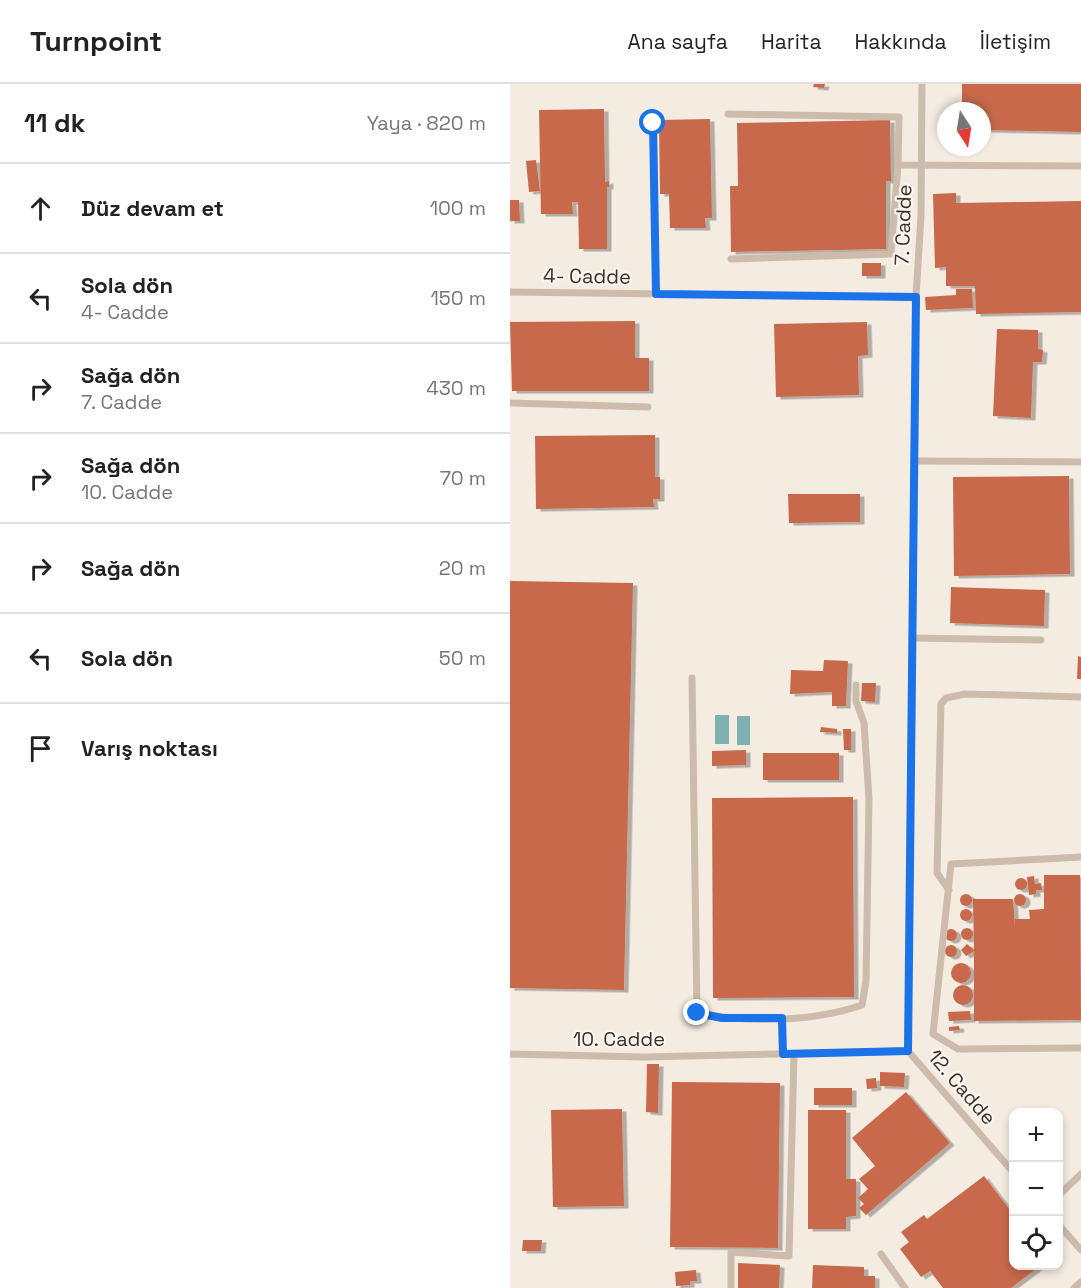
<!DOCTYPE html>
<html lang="tr">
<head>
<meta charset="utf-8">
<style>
  body { margin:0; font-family:"Space Grotesk",sans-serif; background:#f6f6f6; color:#222 }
  .controls { position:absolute; right:18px; bottom:18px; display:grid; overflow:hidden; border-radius:12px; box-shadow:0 3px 9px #0003 }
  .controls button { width:54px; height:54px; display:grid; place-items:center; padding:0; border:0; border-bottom:2px solid #e0e0e0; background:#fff; color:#222; font:30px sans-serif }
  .compass { position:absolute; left:427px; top:18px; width:54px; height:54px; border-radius:50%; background:#fff; box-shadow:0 3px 9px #0003; rotate:168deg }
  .stop { position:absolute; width:18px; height:18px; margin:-14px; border:4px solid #1a73e8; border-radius:50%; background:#fff }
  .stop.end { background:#1a73e8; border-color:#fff; box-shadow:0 2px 6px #0008 }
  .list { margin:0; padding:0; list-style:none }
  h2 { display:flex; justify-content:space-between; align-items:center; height:78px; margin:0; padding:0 24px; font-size:26px }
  h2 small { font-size:20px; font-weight:400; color:#767676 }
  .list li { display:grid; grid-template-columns:39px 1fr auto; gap:18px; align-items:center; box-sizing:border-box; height:90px; padding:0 24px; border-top:2px solid #e0e0e0 }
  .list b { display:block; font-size:22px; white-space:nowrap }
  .list p { margin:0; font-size:20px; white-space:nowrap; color:#767676 }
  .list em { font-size:20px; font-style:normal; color:#767676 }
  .icon { flex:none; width:33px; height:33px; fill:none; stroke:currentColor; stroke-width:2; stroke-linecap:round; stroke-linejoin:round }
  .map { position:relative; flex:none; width:571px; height:1204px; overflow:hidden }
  header { display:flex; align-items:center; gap:36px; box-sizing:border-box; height:84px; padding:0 30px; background:#fff; border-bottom:2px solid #e0e0e0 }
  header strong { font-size:28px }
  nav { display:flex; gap:33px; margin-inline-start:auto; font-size:21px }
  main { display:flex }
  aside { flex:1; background:#fff }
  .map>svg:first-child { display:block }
</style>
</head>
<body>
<header>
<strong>Turnpoint</strong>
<nav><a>Ana sayfa</a><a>Harita</a><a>Hakkında</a><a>İletişim</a></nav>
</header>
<main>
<aside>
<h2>11 dk<small>Yaya · 820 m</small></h2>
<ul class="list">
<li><svg class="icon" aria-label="ahead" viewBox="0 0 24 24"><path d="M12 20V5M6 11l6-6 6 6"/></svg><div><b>Düz devam et</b></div><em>100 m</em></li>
<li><svg class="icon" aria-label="left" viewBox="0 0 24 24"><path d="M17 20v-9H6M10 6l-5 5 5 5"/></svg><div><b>Sola dön</b><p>4- Cadde</p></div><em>150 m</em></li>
<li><svg class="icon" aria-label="right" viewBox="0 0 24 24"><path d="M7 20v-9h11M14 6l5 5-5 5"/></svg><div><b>Sağa dön</b><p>7. Cadde</p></div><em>430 m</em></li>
<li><svg class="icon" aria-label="right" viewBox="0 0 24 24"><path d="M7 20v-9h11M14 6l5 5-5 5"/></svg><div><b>Sağa dön</b><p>10. Cadde</p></div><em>70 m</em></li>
<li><svg class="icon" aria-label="right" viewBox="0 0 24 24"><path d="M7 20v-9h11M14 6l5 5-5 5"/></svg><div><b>Sağa dön</b></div><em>20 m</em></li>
<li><svg class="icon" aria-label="left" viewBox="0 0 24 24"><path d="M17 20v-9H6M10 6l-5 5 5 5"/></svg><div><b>Sola dön</b></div><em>50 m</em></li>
<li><svg class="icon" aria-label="arrive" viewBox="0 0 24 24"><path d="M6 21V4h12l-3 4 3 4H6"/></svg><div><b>Varış noktası</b></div></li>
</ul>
</aside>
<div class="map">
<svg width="571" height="1204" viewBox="0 0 571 1204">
  <defs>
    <filter id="shadow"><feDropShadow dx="4.5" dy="2.5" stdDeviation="0" flood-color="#0004"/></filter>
  </defs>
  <rect width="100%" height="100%" fill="#f4ebe1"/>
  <g fill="#7fb0b2">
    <rect x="205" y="631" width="14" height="29"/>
    <rect x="227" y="632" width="13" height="29"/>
  </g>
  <g fill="#c8694b" filter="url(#shadow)">
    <polygon points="304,0 315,0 314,4 303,3"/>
    <polygon points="452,0 571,0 571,48 472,46 472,27 452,27"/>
    <polygon points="94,25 95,98 99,97 99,103 97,103 97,165 69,165 68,118 62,118 63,130 31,130 29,26"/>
    <polygon points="200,35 202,134 195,134 196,144 160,144 159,110 150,110 149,36"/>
    <polygon points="380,36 381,97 376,97 376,165 221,168 220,102 228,102 227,39"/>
    <polygon points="26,76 30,107 19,108 16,77"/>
    <polygon points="446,109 446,119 571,117 571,228 466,230 465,202 436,202 436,183 425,184 423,110"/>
    <polygon points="0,116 9,116 10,137 0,137"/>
    <rect x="352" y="179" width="19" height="13"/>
    <polygon points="446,205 462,205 463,224 416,226 415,213 446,211"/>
    <polygon points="125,237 125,274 139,274 139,307 2,307 0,238"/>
    <polygon points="357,238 358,271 348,272 349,311 266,313 264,240"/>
    <polygon points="487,245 528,246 528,265 533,266 532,278 523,278 521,334 483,332"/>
    <polygon points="145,351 145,393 150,393 150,415 143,415 144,423 26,425 25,352"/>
    <polygon points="559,392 560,490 444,492 443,393"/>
    <polygon points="278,410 350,410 350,438 279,439"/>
    <polygon points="0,497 123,499 114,906 0,904"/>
    <polygon points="441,503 535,506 534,542 440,539"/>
    <polygon points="568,572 571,573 571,595 567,595"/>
    <polygon points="314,576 338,577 336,622 322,622 322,608 280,610 281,586 313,587"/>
    <polygon points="352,599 366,599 365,618 351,617"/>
    <polygon points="311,643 327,645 327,649 310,648"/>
    <polygon points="333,645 341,645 341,666 334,666"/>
    <polygon points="236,666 236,681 202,682 202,667"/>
    <rect x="253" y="669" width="76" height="27"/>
    <polygon points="343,713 344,913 203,914 202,714"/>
    <polygon points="534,791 570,791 571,936 464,937 464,867 456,872 451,866 457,860 464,866 463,815 503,815 505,842 505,835 520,835 519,826 534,825"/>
    <polygon points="524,792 525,800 531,799 532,806 526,806 526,810 519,811 517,793"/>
    <circle cx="511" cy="800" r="6"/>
    <circle cx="510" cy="816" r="6"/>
    <circle cx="456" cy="816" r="6"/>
    <circle cx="456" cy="831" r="6"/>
    <circle cx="457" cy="850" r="6"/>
    <circle cx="441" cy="851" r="6"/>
    <circle cx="441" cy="867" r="6"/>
    <circle cx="451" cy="889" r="10"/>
    <circle cx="453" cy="911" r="10"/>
    <polygon points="460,927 461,936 439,937 438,928"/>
    <polygon points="449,942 450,946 439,947 439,943"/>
    <polygon points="137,980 149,980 148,1029 136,1028"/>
    <polygon points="370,988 395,989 394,1003 370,1002"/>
    <polygon points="366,994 367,1004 357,1005 356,995"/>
    <polygon points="162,998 270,999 268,1164 160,1163"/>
    <rect x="304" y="1004" width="38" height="17"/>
    <polygon points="396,1008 440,1059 356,1131 349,1124 354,1120 348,1114 358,1105 349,1095 365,1082 342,1054"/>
    <polygon points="112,1025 114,1122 43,1123 41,1026"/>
    <polygon points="298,1026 336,1026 336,1095 346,1095 346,1132 336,1133 336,1145 298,1145"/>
    <polygon points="474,1092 503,1130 503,1182 530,1182 501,1204 433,1204 420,1187 411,1193 390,1165 399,1158 391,1148 414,1131 417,1135"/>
    <polygon points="13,1156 32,1156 31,1167 12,1167"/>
    <polygon points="228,1179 270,1181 269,1204 228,1204"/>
    <polygon points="303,1181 354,1183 354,1192 365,1192 365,1204 302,1204"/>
    <polygon points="186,1186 187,1197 180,1197 180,1201 166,1202 165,1188"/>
  </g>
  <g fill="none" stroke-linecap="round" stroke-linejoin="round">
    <g stroke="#cdbbac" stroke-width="7">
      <polyline points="218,30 389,33 388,81 571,82"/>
      <polyline points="143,39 146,210"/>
      <polyline points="221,175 381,170 388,81"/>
      <polyline points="0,208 406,213"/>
      <polyline points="0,319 138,323"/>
      <polyline points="404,377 571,378"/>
      <polyline points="402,554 531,556"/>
      <path d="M182 594 187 929C238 939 303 938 352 921L356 897 359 715 354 639 346 617V601"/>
      <polyline points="571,773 441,780 423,950 448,965 571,964"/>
      <polyline points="439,806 427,789 431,620 436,614 455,610 571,613"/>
      <polyline points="271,934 273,970"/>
      <polyline points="398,967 406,213 411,132 412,0"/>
      <polyline points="398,967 503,1088"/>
      <polyline points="0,970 134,973 398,967"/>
      <polyline points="548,1112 571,1090"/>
      <polyline points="548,1140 571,1166"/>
      <polyline points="371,1170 395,1204"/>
      <polyline points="221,1204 221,1168 279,1172 284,969"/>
      <polyline points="564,1204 571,1198"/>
    </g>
  </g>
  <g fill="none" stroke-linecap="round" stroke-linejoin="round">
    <polyline stroke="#1a73e8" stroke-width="8" points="143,39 146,210 406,213 398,967 273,970 272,934 212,934 187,929"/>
  </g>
  <g text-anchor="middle" stroke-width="4.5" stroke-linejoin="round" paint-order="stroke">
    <g font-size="20" fill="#3b302b" stroke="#fbf5ee">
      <text transform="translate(393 141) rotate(-88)" y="7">7. Cadde</text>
      <text transform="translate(77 192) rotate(1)" y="7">4- Cadde</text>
      <text x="109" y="962">10. Cadde</text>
      <text transform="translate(452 1003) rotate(49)" y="7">12. Cadde</text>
    </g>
  </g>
</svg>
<div class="controls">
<button>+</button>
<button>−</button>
<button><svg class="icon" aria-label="locate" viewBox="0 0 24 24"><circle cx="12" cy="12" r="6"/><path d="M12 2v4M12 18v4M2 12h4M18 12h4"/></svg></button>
</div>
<svg class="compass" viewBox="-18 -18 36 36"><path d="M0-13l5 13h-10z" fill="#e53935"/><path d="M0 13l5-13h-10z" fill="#767676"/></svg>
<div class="stop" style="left:143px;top:39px"></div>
<div class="stop end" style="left:187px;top:929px"></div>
</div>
</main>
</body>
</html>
